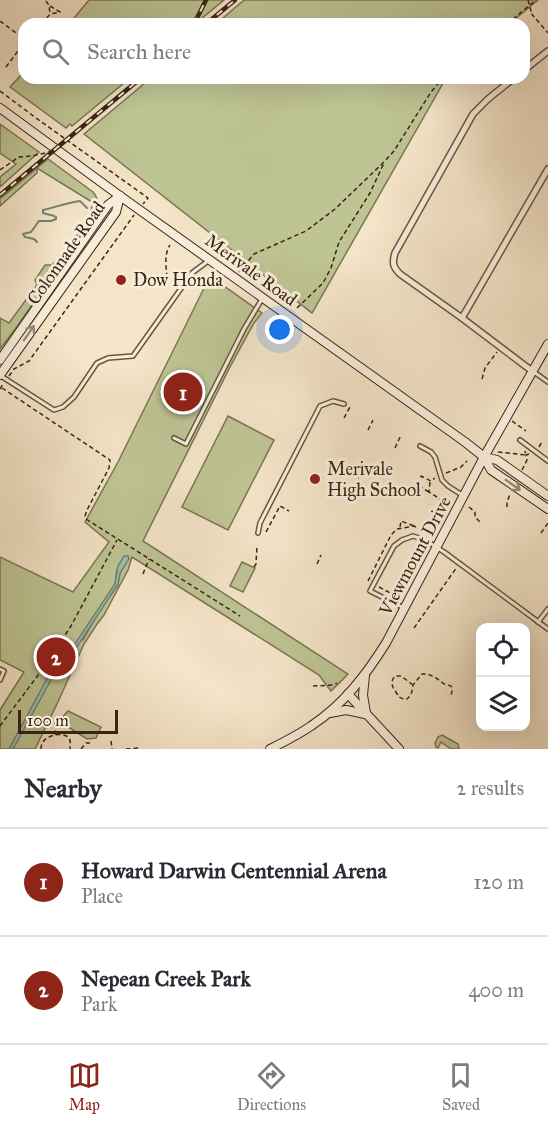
<!DOCTYPE html>
<html lang="en">
<head>
<meta charset="utf-8">
<style>
  body { margin:0; font-family:"IM FELL Great Primer",serif; background:#f7f7f7; color:#2b2b33 }
  .controls { position:absolute; right:18px; bottom:18px; display:grid; overflow:hidden; border-radius:12px; box-shadow:0 6px 24px #0002 }
  .controls button { width:54px; height:54px; display:grid; place-items:center; padding:0; border:0; border-bottom:2px solid #e1e1e2; background:#fff; color:#2b2b33; font:30px sans-serif }
  .scale { position:absolute; left:18px; bottom:15px; width:100px; box-sizing:border-box; padding-left:6px; border:3px solid #382612; border-top:0; font-size:16px; line-height:21px; white-space:nowrap; color:#382612; -webkit-text-stroke:4px #f8eddb; paint-order:stroke }
  .you { position:absolute; left:280px; top:330px; width:21px; height:21px; margin:-15px; border:4px solid #fff; border-radius:50%; background:#1a73e8; box-shadow:0 0 0 9px #1a73e833 }
  .badge { display:grid; place-items:center; width:39px; height:39px; border-radius:50%; background:#8f2418; color:#fff; font-size:20px; font-weight:700 }
  .pin { position:absolute; translate:-50% -50%; border:3px solid #fff; box-shadow:0 2px 6px #0006 }
  .list { margin:0; padding:0; list-style:none }
  h2 { display:flex; justify-content:space-between; align-items:center; height:78px; margin:0; padding:0 24px; font-size:26px }
  h2 small { font-size:20px; font-weight:400; color:#7c7c81 }
  .list li { display:grid; grid-template-columns:39px 1fr auto; gap:18px; align-items:center; box-sizing:border-box; height:108px; padding:0 24px; border-top:2px solid #e1e1e2 }
  .list b { display:block; font-size:22px; white-space:nowrap }
  .list p { margin:0; font-size:20px; white-space:nowrap; color:#7c7c81 }
  .list em { font-size:20px; font-style:normal; color:#7c7c81 }
  .icon { flex:none; width:33px; height:33px; fill:none; stroke:currentColor; stroke-width:2; stroke-linecap:round; stroke-linejoin:round }
  .map { position:relative; flex:none; width:548px; height:749px; overflow:hidden }
  .search { position:absolute; background:#fff; box-shadow:0 6px 24px #0002; left:18px; right:18px; top:18px; height:66px; display:flex; align-items:center; gap:15px; box-sizing:border-box; padding:0 21px; border-radius:18px; color:#7c7c81; font-size:22px }
  .sheet { height:294px; background:#fff }
  nav { display:flex; justify-content:space-around; align-items:center; box-sizing:border-box; height:84px; border-top:2px solid #e1e1e2; background:#fff; font-size:16px; color:#7c7c81 }
  nav a { display:grid; justify-items:center; gap:3px }
  nav .on { color:#8f2418 }
  .map>svg:first-child { display:block }
</style>
</head>
<body>
<div class="map">
<svg width="548" height="749" viewBox="0 0 548 749">
  <rect width="100%" height="100%" fill="#f4e4c8"/>
  <filter id="stains"><feTurbulence type="fractalNoise" baseFrequency=".00333" numOctaves="4"/><feColorMatrix values="0 0 0 0 .2 0 0 0 0 .09 0 0 0 0 .02 0 0 0 .5 -.17"/></filter>
  <radialGradient id="worn" r=".72"><stop offset=".6" stop-color="#630" stop-opacity="0"/><stop offset="1" stop-color="#630" stop-opacity=".3"/></radialGradient>
  <g fill="#bec494" stroke="#7b7553" stroke-width="1.5" fill-rule="evenodd">
    <polygon points="89,0 224,0 195,24 69,24"/>
    <polygon points="244,0 538,0 509,24 216,24"/>
    <polygon points="24,72 24,78 130,78 72,126 70,124 66,128 10,87"/>
    <polygon points="151,78 446,78 312,313 84,134"/>
    <polygon points="0,124 39,152 0,187 0,177 16,164 0,153"/>
    <path d="M48 159 93 192C100 200 97 207 94 215L16 328 0 349V318L9 323 37 285 35 280 45 265H52C64 250 94 221 92 202L37 168V173L0 206V199Z"/>
    <path d="M210 276 262 313 254 323 230 367 143 541 348 674 331 691 319 675 132 557 128 570 104 615 97 624 84 644 57 704 35 749H0V710L24 672 0 660V557L73 592 109 542 85 522 118 462ZM128 559 120 573 118 585 97 615 83 640 80 638 115 584 117 569Z"/>
    <polygon points="228,416 274,440 228,530 182,507"/>
    <polygon points="242,562 255,568 243,592 230,586"/>
    <polygon points="68,711 101,727 96,738 87,739 59,721"/>
    <polygon points="442,735 458,744 459,749 451,749 441,742 438,748 436,747 435,743 438,737"/>
  </g>
  <polygon fill="#9cbfb1" stroke="#748271" stroke-width="1.5" points="124,556 128,556 129,559 120,573 118,584 67,662 58,667 13,749 9,749 54,666 65,659 115,584 118,566"/>
  <g fill="none" stroke-linecap="round" stroke-linejoin="round">
    <path stroke="#748271" stroke-width="2" d="M37 242 34 239 25 237 23 234 31 232 39 221H51L56 219V217C52 214 47 215 43 213V210C56 207 66 203 80 201L87 208"/>
    <g stroke="#675640" stroke-width="6">
      <g id="lane">
        <polyline points="534,372 548,382"/>
        <polyline points="1,376 54,410 63,407 74,397 97,363 108,358 133,356 192,273 208,261"/>
        <polyline points="174,438 186,444 244,329 262,299"/>
        <polyline points="520,440 548,461"/>
        <polyline points="420,446 431,452 435,457 442,480 448,486 462,495"/>
        <polyline points="258,533 260,523 320,406 333,401 344,404"/>
        <polyline points="402,607 370,591 394,546 402,540 413,536 425,540 444,552 548,629"/>
        <polyline points="538,622 548,609"/>
        <polyline points="0,669 4,671 0,680"/>
      </g>
    </g>
    <g stroke="#675640" stroke-width="8">
      <g id="street">
        <polyline points="524,70 548,51"/>
        <path d="M514 78 488 99 473 114 395 253C392 263 393 267 400 274L462 318 532 371"/>
        <polyline points="462,318 548,169"/>
      </g>
    </g>
    <g stroke="#382612" stroke-width="10">
      <g id="secondary">
        <polyline points="0,108 120,196 465,442 484,457 491,470 548,509"/>
        <polyline points="0,360 108,205 120,196"/>
        <polyline points="0,375 116,212 120,196"/>
        <polyline points="484,457 497,460 548,496"/>
        <polyline points="365,675 363,695 366,713"/>
        <polyline points="348,694 399,749"/>
        <polyline points="330,713 346,710 365,714"/>
        <path d="M270 749C284 742 298 735 311 726 343 705 366 675 386 643L484 457 548 344"/>
      </g>
    </g>
    <g stroke="#382612" stroke-width="1.5" stroke-dasharray="4.5 3" stroke-linecap="butt">
      <polyline points="528,0 531,11 530,12 548,33"/>
      <polyline points="50,6 60,12 50,14"/>
      <polyline points="0,21 24,39"/>
      <polyline points="42,24 50,14 49,5 45,0"/>
      <polyline points="507,24 536,0"/>
      <polyline points="6,67 21,47 24,40"/>
      <polyline points="0,91 36,118 148,198 143,204"/>
      <polyline points="0,170 19,157 32,156 49,152"/>
      <polyline points="239,272 254,254 306,231 335,209 384,162 394,151 431,92 443,78"/>
      <path d="M167 277C166 267 164 254 170 245"/>
      <polyline points="297,308 323,283 331,268 339,242 370,193 384,163"/>
      <polyline points="9,376 14,369 29,361 134,215"/>
      <polyline points="482,379 485,368 497,352"/>
      <polyline points="2,388 110,460 109,468 87,510 85,516 86,519 240,616"/>
      <polyline points="0,389 3,384"/>
      <polyline points="344,418 350,407"/>
      <polyline points="512,421 526,431"/>
      <polyline points="368,430 373,420"/>
      <polyline points="539,447 542,442"/>
      <polyline points="395,448 401,435"/>
      <polyline points="498,452 526,455 525,451"/>
      <polyline points="522,470 527,460 526,455 529,454"/>
      <polyline points="446,473 461,467 467,461"/>
      <polyline points="430,482 429,492 445,502"/>
      <polyline points="355,485 359,477 357,471"/>
      <polyline points="429,492 417,485 421,476 431,481 435,478"/>
      <polyline points="469,507 475,512 475,517 480,522"/>
      <polyline points="507,507 507,502 510,494"/>
      <polyline points="400,527 401,521 414,526"/>
      <polyline points="266,532 280,506 289,511"/>
      <polyline points="541,533 548,523"/>
      <polyline points="317,564 321,555"/>
      <polyline points="254,567 256,564 257,545"/>
      <polyline points="143,574 149,559"/>
      <polyline points="368,581 391,535 397,529 414,526 428,534"/>
      <polyline points="379,587 396,596"/>
      <polyline points="414,628 457,567"/>
      <path d="M413 685 401 676H395C388 684 395 690 399 697L405 700C412 696 412 692 413 685L422 674H427L435 677 444 684 451 686 452 691 451 696"/>
      <polyline points="313,686 334,685 337,683"/>
      <polyline points="0,726 42,670 71,626 117,540"/>
      <polyline points="55,735 55,721 59,715"/>
      <polyline points="111,741 112,749"/>
      <path d="M41 749C41 733 65 732 69 738 71 741 70 745 70 749"/>
      <polyline points="81,749 86,743 90,743"/>
      <polyline points="126,749 138,748 140,749"/>
    </g>
    <use href="#lane" stroke="#f8eddb" stroke-width="3"/>
    <use href="#street" stroke="#f8eddb" stroke-width="5"/>
    <use href="#secondary" stroke="#f8eddb" stroke-width="8"/>
    <g stroke="#382612" stroke-width="4.5">
      <g id="rail">
        <polyline points="194,24 206,0"/>
        <polyline points="206,24 235,0"/>
        <polyline points="0,195 141,78"/>
      </g>
    </g>
    <use href="#rail" stroke="#f8eddb" stroke-width="2" stroke-dasharray="7" stroke-linecap="butt"/>
  </g>
  <defs><path id="oneway-shaft" d="M-6 0H5M1.5-3L5.5 0L1.5 3" fill="none" stroke-width="1.6" stroke-linecap="round" stroke-linejoin="round" transform="scale(1.5)"/></defs>
  <g stroke="#988a76">
    <use href="#oneway-shaft" transform="translate(29 333) rotate(-55)"/>
    <use href="#oneway-shaft" transform="translate(513 485) rotate(35)"/>
  </g>
  <g fill="#8f2418" stroke="#f8eddb" stroke-width="2">
    <circle cx="121" cy="280" r="6"/>
    <circle cx="315" cy="479" r="6"/>
  </g>
  <g text-anchor="middle" stroke-width="6" stroke-linejoin="round" paint-order="stroke">
    <g font-size="18" fill="#382612" stroke="#f8eddb">
      <text transform="translate(66 253) rotate(-55)" y="6">Colonnade Road</text>
      <text transform="translate(251 270) rotate(36)" y="6">Merivale Road</text>
      <text transform="translate(415 556) rotate(-62)" y="6">Viewmount Drive</text>
    </g>
    <g font-size="18" fill="#382612" stroke="#f8eddb" text-anchor="start">
      <text x="133" y="286">Dow Honda</text>
      <text x="327" y="475">Merivale<tspan x="327" dy="21">High School</tspan></text>
    </g>
  </g>
  <rect width="100%" height="100%" filter="url(#stains)"/>
  <rect width="100%" height="100%" fill="url(#worn)"/>
</svg>
<div class="controls">
<button><svg class="icon" aria-label="locate" viewBox="0 0 24 24"><circle cx="12" cy="12" r="6"/><path d="M12 2v4M12 18v4M2 12h4M18 12h4"/></svg></button>
<button><svg class="icon" aria-label="layers" viewBox="0 0 24 24"><path d="M12 4l9 5-9 5-9-5zM3 14l9 5 9-5"/></svg></button>
</div>
<div class="scale">100 m</div>
<div class="you"></div>
<div class="pin badge" style="left:183px;top:392px">1</div>
<div class="pin badge" style="left:56px;top:657px">2</div>
<div class="search"><svg class="icon" aria-label="search" viewBox="0 0 24 24"><circle cx="10" cy="10" r="6"/><path d="M15 15l6 6"/></svg>Search here</div>
</div>
<section class="sheet">
<h2>Nearby<small>2 results</small></h2>
<ul class="list">
<li><span class="badge">1</span><div><b>Howard Darwin Centennial Arena</b><p>Place</p></div><em>120 m</em></li>
<li><span class="badge">2</span><div><b>Nepean Creek Park</b><p>Park</p></div><em>400 m</em></li>
</ul>
</section>
<nav>
<a class="on"><svg class="icon" aria-label="map" viewBox="0 0 24 24"><path d="M3 6l6-2 6 2 6-2v14l-6 2-6-2-6 2zM9 4v14M15 6v14"/></svg>Map</a>
<a><svg class="icon" aria-label="directions" viewBox="0 0 24 24"><path d="M12 3l9 9-9 9-9-9zM9 14v-3h6M13 9l2 2-2 2"/></svg>Directions</a>
<a><svg class="icon" aria-label="saved" viewBox="0 0 24 24"><path d="M7 4h10v16l-5-4-5 4z"/></svg>Saved</a>
</nav>
</body>
</html>
